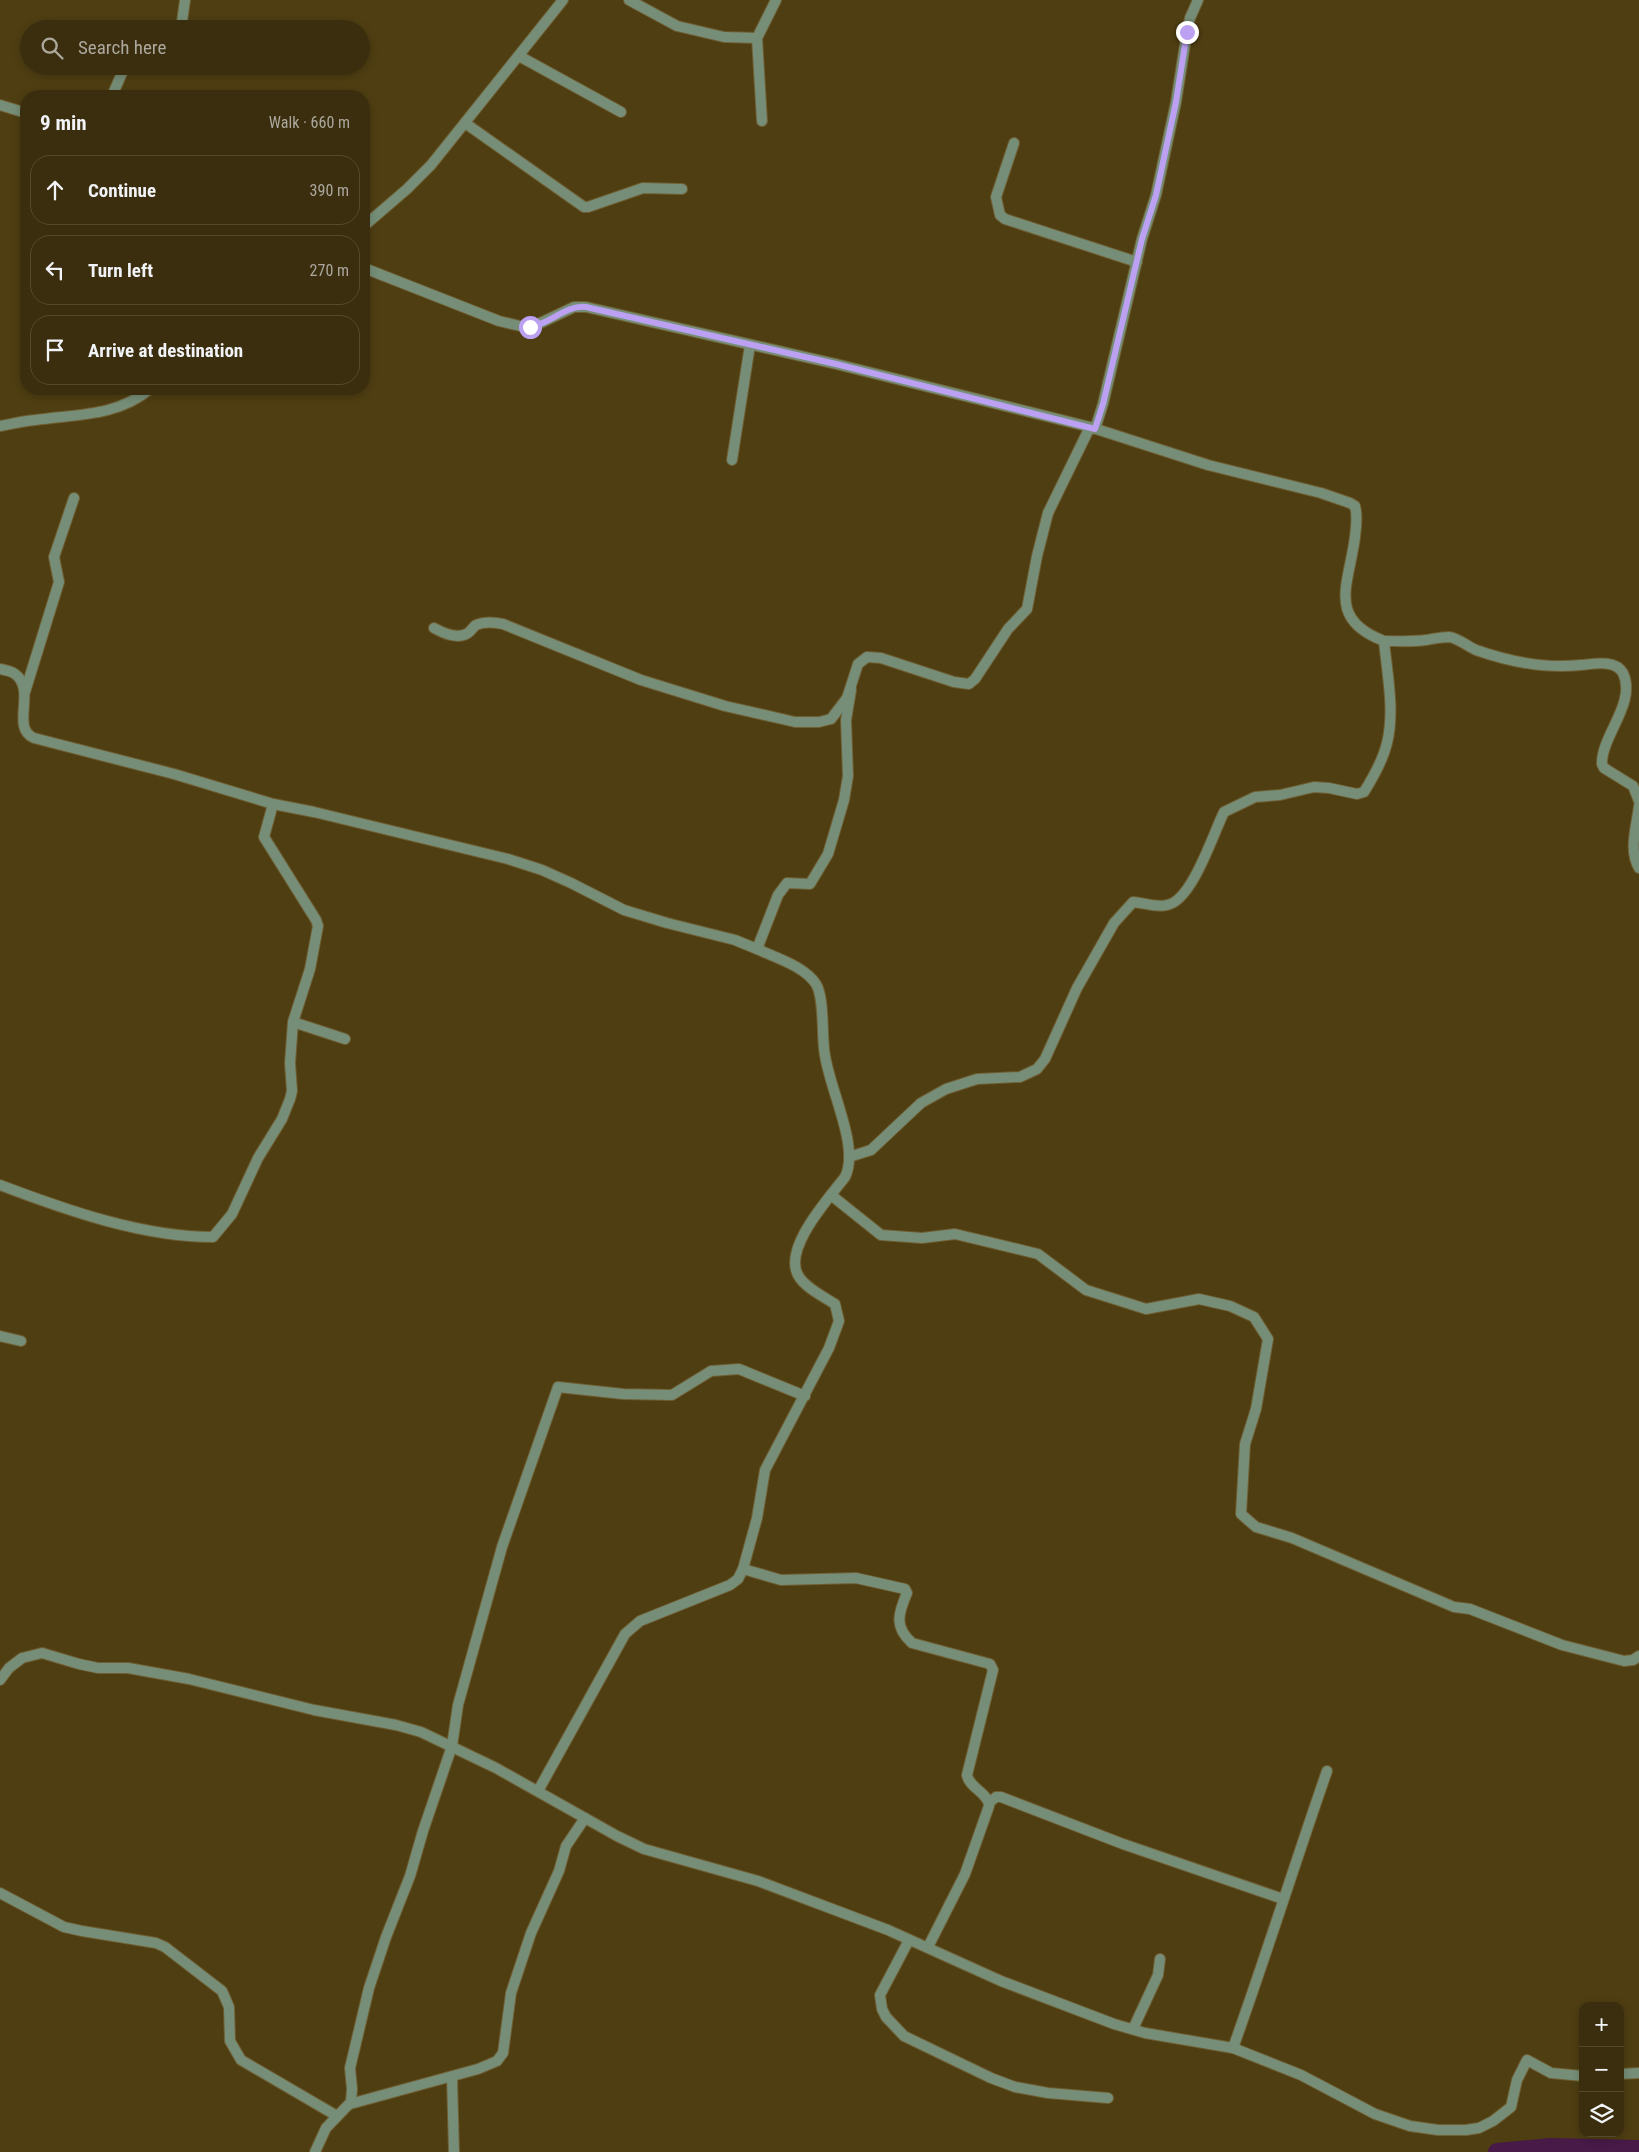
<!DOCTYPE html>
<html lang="en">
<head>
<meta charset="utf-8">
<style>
  body { margin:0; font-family:"Roboto Condensed",sans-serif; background:#463a1c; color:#f1f3f6 }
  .controls { position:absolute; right:15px; bottom:15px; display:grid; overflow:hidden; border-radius:10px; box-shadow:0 2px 8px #0003 }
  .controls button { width:45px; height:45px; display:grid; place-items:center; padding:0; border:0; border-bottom:1px solid #544a2e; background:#3b2e0e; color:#f1f3f6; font:25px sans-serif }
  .stop { position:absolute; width:15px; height:15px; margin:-11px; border:4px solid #bca0f2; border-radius:50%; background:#fff }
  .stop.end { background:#bca0f2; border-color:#fff; box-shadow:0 1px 5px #0008 }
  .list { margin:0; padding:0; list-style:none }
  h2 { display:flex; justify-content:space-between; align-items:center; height:65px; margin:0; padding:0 20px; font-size:21px }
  h2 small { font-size:16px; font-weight:400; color:#aca89e }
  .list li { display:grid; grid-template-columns:32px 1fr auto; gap:15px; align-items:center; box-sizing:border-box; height:70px; margin:0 10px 10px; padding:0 10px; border:1px solid #544a2e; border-radius:20px }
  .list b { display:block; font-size:19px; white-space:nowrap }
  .list em { font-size:16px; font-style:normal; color:#aca89e }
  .icon { flex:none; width:28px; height:28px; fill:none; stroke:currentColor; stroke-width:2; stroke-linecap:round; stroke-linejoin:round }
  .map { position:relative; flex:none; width:1639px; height:2152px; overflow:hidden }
  .search { position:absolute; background:#3b2e0e; box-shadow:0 2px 8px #0003; left:20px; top:20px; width:350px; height:55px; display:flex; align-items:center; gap:12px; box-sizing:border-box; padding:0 18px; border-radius:28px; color:#aca89e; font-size:19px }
  .panel { position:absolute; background:#3b2e0e; box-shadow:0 2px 8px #0003; left:20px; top:90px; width:350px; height:305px; border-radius:20px }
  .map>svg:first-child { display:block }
</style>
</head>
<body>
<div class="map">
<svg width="1639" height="2152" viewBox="0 0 1639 2152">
  <rect width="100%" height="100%" fill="#4f3e12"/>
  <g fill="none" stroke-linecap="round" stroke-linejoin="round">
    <polyline stroke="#471a47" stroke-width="18" points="1497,2152 1550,2147 1639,2149"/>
    <g stroke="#6e5e32" stroke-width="12">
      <g id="minor">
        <polyline points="629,0 677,26 724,37 757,38"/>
        <polyline points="181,29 185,0"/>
        <polyline points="519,56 621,112"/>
        <polyline points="112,96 125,66"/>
        <polyline points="0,105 26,113"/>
        <polyline points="762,121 757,38 776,0"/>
        <polyline points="465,123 584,207 588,207 643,188 682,189"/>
        <polyline points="1014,143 996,197 1000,215 1005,219 1137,262"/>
        <path d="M364 268 499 321 520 326H534L574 307H586L836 364 1090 427 1208 465 1321 493 1350 503 1355 506C1358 517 1356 526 1355 537 1349 584 1326 619 1384 641 1387 673 1395 711 1387 743 1383 760 1374 776 1364 792L1357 794 1329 788 1314 787 1280 795 1255 797 1224 812C1213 834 1192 901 1167 905 1156 908 1145 903 1133 902L1114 923 1077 988 1045 1059 1037 1069 1020 1077 977 1079 946 1089 921 1103 871 1150 849 1157"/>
        <polyline points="1095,429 1103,404 1142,239 1156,195 1176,102 1187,32 1190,18 1198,0"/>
        <polyline points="732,460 750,345"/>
        <path d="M434 628C443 633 457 640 468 633 471 631 473 627 476 625 485 621 494 622 503 624L641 680 725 706 795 722H819L831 719 847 698 858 664 867 657 881 658 954 682 969 684 975 679 1008 629 1027 609 1037 556 1048 513 1090 427"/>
        <path d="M1384 641C1398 641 1412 642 1426 640 1433 639 1441 637 1449 637 1458 638 1467 646 1476 650 1510 662 1544 669 1581 665 1594 664 1615 659 1623 673 1637 703 1601 736 1602 764L1604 768 1633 786 1639 801"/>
        <path d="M0 669C5 670 11 671 15 674 37 690 10 728 34 738L174 774 273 804 314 812 508 859 542 870 571 883 624 910 667 923 735 940 757 949 778 895 787 883 810 884 828 854 844 800 848 776 846 720 851 690"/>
        <polyline points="25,692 59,582 54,557 74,498"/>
        <path d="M1639 806C1637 825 1628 850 1639 868"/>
        <polyline points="293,1022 345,1039"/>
        <path d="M0 1185C66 1210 142 1237 213 1237L232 1214 258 1158 282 1119 290 1099 292 1091 290 1063 293 1022 310 969 318 926 316 920 264 837 273 804"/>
        <polyline points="831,1195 881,1235 922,1238 955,1234 1038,1254 1086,1290 1146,1309 1199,1299 1230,1306 1254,1317 1268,1339 1256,1409 1245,1444 1241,1514 1256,1527 1292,1538 1454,1607 1470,1609 1562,1645 1624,1661 1633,1660 1639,1656"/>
        <polyline points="0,1336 21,1341"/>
        <path d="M743 1569 781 1580 856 1578 905 1589 907 1593C898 1614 894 1627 912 1643L990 1664 993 1670 967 1775C969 1788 989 1793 989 1806L965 1874 928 1947"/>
        <polyline points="0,1680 9,1668 22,1658 42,1653 79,1664 98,1668 128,1668 189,1679 314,1710 396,1725 421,1732 496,1768 617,1836 644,1849 758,1881 888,1930 1001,1981 1114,2024 1145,2033 1233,2048 1301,2075 1375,2114 1410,2126 1438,2130 1466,2130 1479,2128 1493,2121 1511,2107 1517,2080 1527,2060 1551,2073 1583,2076"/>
        <path d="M538 1791 625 1634 640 1621 730 1585 738 1579 743 1569 757 1518 765 1470 829 1348 839 1321 835 1304C824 1297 804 1287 798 1275 783 1248 829 1198 845 1177 861 1146 826 1083 824 1048 822 1031 824 997 816 984 804 966 776 958 757 949"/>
        <polyline points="990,1802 996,1797 1001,1797 1123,1844 1283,1899"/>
        <polyline points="0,1893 64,1927 82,1931 156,1943 165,1947 222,1991 229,2007 230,2041 241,2060 337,2116"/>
        <polyline points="909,1940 880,1995 882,2009 886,2017 904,2036 991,2078 1015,2087 1048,2093 1108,2098"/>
        <polyline points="1133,2029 1158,1975 1160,1959"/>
        <path d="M1233 2048C1266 1956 1295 1863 1327 1771"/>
        <polyline points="1620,2074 1639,2073"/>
        <polyline points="452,2077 454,2152"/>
        <polyline points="350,2104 478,2069 497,2061 503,2053 511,1993 531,1933 559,1871 566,1846 585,1818"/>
        <polyline points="315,2152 326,2128 351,2102 352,2089 350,2068 369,1988 386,1937 410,1876 423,1831 452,1746 458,1705 502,1547 558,1387 623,1394 672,1395 711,1371 739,1369 805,1396"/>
      </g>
    </g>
    <g stroke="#6e5e32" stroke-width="12">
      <g id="tertiary">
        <polyline points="364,226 407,189 431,165 563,0"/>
        <path d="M0 426C12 424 23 421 35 420 76 414 116 417 150 389"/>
      </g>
    </g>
    <use href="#minor" stroke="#768e78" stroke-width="10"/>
    <use href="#tertiary" stroke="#768e78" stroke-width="10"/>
  </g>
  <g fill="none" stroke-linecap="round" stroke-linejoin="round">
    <path stroke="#bca0f2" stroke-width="6" d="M530 327C550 324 565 305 586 307L836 364 1095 429 1103 404 1142 239 1156 195 1176 102 1187 32"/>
  </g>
</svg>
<div class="controls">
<button>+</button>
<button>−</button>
<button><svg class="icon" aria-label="layers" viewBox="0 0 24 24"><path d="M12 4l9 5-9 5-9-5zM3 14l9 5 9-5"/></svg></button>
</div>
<div class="stop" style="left:530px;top:327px"></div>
<div class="stop end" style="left:1187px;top:32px"></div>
<div class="search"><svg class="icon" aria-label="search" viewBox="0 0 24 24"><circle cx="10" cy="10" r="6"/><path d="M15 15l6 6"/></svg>Search here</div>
<section class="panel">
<h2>9 min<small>Walk · 660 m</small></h2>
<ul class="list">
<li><svg class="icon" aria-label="ahead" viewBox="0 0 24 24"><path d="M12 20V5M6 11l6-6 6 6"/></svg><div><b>Continue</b></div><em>390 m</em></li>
<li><svg class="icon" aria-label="left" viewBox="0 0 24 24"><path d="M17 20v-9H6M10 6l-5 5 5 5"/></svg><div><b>Turn left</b></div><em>270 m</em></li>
<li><svg class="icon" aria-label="arrive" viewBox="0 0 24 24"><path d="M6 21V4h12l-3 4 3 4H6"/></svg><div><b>Arrive at destination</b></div></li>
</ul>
</section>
</div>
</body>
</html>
